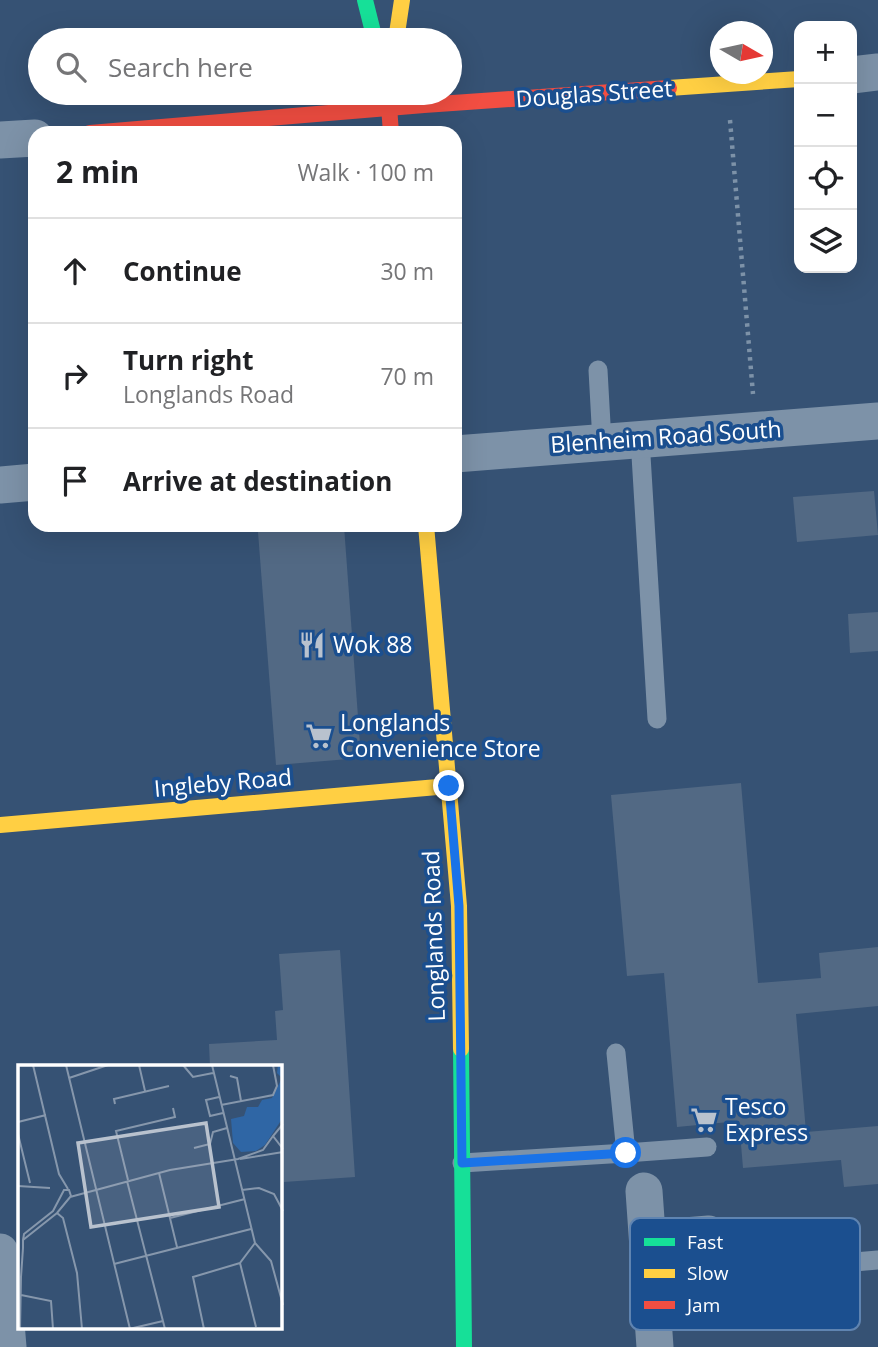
<!DOCTYPE html>
<html lang="en">
<head>
<meta charset="utf-8">
<style>
  body { margin:0; font-family:"Open Sans",sans-serif; background:#f2f2f2; color:#202124 }
  .controls { position:absolute; right:21px; top:21px; display:grid; overflow:hidden; border-radius:14px; box-shadow:0 7px 28px #0002 }
  .controls button { width:63px; height:63px; display:grid; place-items:center; padding:0; border:0; border-bottom:2px solid #e0e0e0; background:#fff; color:#202124; font:35px sans-serif }
  .compass { position:absolute; left:710px; top:21px; width:63px; height:63px; border-radius:50%; background:#fff; box-shadow:0 7px 28px #0002; rotate:99deg }
  .stop { position:absolute; width:21px; height:21px; margin:-16px; border:5px solid #1a73e8; border-radius:50%; background:#fff }
  .stop.end { background:#1a73e8; border-color:#fff; box-shadow:0 2px 7px #0008 }
  .list { margin:0; padding:0; list-style:none }
  h2 { display:flex; justify-content:space-between; align-items:center; height:91px; margin:0; padding:0 28px; font-size:30px }
  h2 small { font-size:23px; font-weight:400; color:#757577 }
  .list li { display:grid; grid-template-columns:46px 1fr auto; gap:21px; align-items:center; box-sizing:border-box; height:105px; padding:0 28px; border-top:2px solid #e0e0e0 }
  .list b { display:block; font-size:26px; white-space:nowrap }
  .list p { margin:0; font-size:23px; white-space:nowrap; color:#757577 }
  .list em { font-size:23px; font-style:normal; color:#757577 }
  .icon { flex:none; width:38px; height:38px; fill:none; stroke:currentColor; stroke-width:2; stroke-linecap:round; stroke-linejoin:round }
  .map { position:relative; flex:none; width:878px; height:1347px; overflow:hidden }
  .search { position:absolute; background:#fff; box-shadow:0 7px 28px #0002; left:28px; top:28px; width:434px; height:77px; display:flex; align-items:center; gap:18px; box-sizing:border-box; padding:0 24px; border-radius:38px; color:#757577; font-size:26px }
  .panel { position:absolute; background:#fff; box-shadow:0 7px 28px #0002; left:28px; top:126px; width:434px; height:406px; border-radius:21px }
  .map>svg:first-child { display:block }
</style>
</head>
<body>
<div class="map">
<svg width="878" height="1347" viewBox="0 0 878 1347">
  <rect width="100%" height="100%" fill="#365274"/>
  <g fill="#526984">
    <polygon points="874,491 878,535 797,542 793,497"/>
    <polygon points="344,526 361,758 276,765 258,532"/>
    <polygon points="878,612 878,651 850,653 848,614"/>
    <polygon points="741,783 758,983 821,978 819,953 878,947 878,1006 796,1014 806,1132 878,1126 878,1184 844,1187 841,1160 743,1168 739,1121 677,1127 664,973 627,976 611,795"/>
    <polygon points="340,950 355,1177 284,1182 282,1142 280,1142 280,1067 210,1067 209,1044 277,1040 275,1011 283,1010 279,954"/>
  </g>
  <g fill="none" stroke-linecap="round" stroke-linejoin="round">
    <polyline stroke="#7d92a8" stroke-width="4.5" stroke-dasharray="3.5 5" stroke-linecap="butt" points="730,120 753,394"/>
    <g stroke="#7d92a8" stroke-width="19">
      <polyline points="598,370 602,442"/>
      <polyline points="640,439 657,719"/>
      <polyline points="626,1153 707,1147"/>
      <polyline points="462,1163 626,1153 616,1053"/>
      <polyline points="831,1264 878,1260"/>
    </g>
    <g stroke="#7d92a8" stroke-width="37">
      <polyline points="852,75 878,72"/>
      <polyline points="0,140 35,138"/>
      <polyline points="455,454 878,421"/>
      <polyline points="0,485 35,482"/>
      <polyline points="644,1191 655,1347"/>
      <polyline points="648,1239 709,1234"/>
      <polyline points="0,1252 8,1347"/>
    </g>
    <g stroke="#16e098" stroke-width="16">
      <polyline points="365,0 375,40"/>
      <polyline points="461,1049 464,1347"/>
    </g>
    <g stroke="#ffcf43" stroke-width="16">
      <polyline points="396,40 402,0"/>
      <polyline points="669,88 799,79"/>
      <polyline points="426,525 459,906 461,1049"/>
      <polyline points="0,825 449,786"/>
    </g>
    <g stroke="#f24e42" stroke-width="16">
      <polyline points="388,93 391,133"/>
      <polyline points="90,133 424,105 669,88"/>
    </g>
  </g>
  <g fill="none" stroke-linecap="round" stroke-linejoin="round">
    <polyline stroke="#1a73e8" stroke-width="9" points="449,786 459,906 462,1163 626,1153"/>
  </g>
  <defs>
    <g id="restaurant-bare" transform="scale(2.1)"><path d="M-5-6h1v4h1v-4h1v4h1v-4h1v5L-1.5 .5V6h-2V.5L-5-1ZM5-6V6H3V1.5H1.5Q1.5-4 5-6Z" fill="#b9c2ce" stroke="#1b4f8f" stroke-width="2.5" paint-order="stroke"/></g>
    <g id="supermarket-bare" transform="scale(2.1)"><path d="M-6-5.5h2.5l.6 2H6L4.5 2H-2.5L-4.4-4H-6ZM-1.5 3.2a1.3 1.3 0 1 0 .1 0ZM3 3.2a1.3 1.3 0 1 0 .1 0Z" fill="#b9c2ce" stroke="#1b4f8f" stroke-width="2.5" paint-order="stroke"/></g>
  </defs>
  <g fill-rule="evenodd">
    <use href="#restaurant-bare" x="312" y="645"/>
    <use href="#supermarket-bare" x="319" y="736"/>
    <use href="#supermarket-bare" x="704" y="1120"/>
  </g>
  <g text-anchor="middle" stroke-width="7" stroke-linejoin="round" paint-order="stroke">
    <g font-size="23" fill="#fff" stroke="#1b4f8f">
      <text transform="translate(594 94) rotate(-4)" y="8">Douglas Street</text>
      <text transform="translate(666 437) rotate(-4)" y="8">Blenheim Road South</text>
      <text transform="translate(223 783) rotate(-5)" y="8">Ingleby Road</text>
      <text transform="translate(434 936) rotate(-92)" y="8">Longlands Road</text>
    </g>
    <g font-size="23" fill="#fff" stroke="#1b4f8f" text-anchor="start">
      <text x="333" y="653">Wok 88</text>
      <text x="340" y="731">Longlands<tspan x="340" dy="26">Convenience Store</tspan></text>
      <text x="725" y="1115">Tesco<tspan x="725" dy="26">Express</tspan></text>
    </g>
  </g>
  <g transform="translate(18 1065)">
    <rect width="264" height="264" fill="#365274"/>
    <path d="M260 0 265 3 264 54 247 80 238 86 223 87 215 78 213 54 226 51 229 42H240L244 35 254 33 264 13 259 8Z" fill="#2f66a5"/>
    <path fill="none" stroke="#8697ac" stroke-width="2" d="M15 0 41 109 50 124M48 0 112 264M121 0 127 26M165 0 175 12 195 8M194 0 237 178 253 196 265 240M212 11 219 13 223 36M51 13 90 0M201 32 188 35 192 51 205 48M97 39 96 34 151 21M203 40 255 30 259 21 255 0M0 57 28 50M265 59 255 71 265 84M0 69 12 118M176 83 192 79 195 67 209 63M222 94 265 87M141 108 159 182M110 115 98 66 157 52 155 43M109 116 147 264M0 121 32 123M224 125 241 123 256 129 265 146M52 132 152 105 220 94 245 85 255 71M39 148 45 153 59 208 64 264M152 153 227 134M237 178 222 198 238 262M96 199 233 164M3 230 33 236 35 264M2 264 3 212 5 183V175L6 169 35 146 46 125H51L53 131 39 148 5 175M111 264 145 256M186 264 175 212 222 198"/>
    <path fill="#b9c2ce" fill-opacity="0.15" stroke="#b9c2ce" stroke-width="3.5" d="M188 58 201 142 73 162 60 78Z"/>
    <rect width="264" height="264" fill="none" stroke="#fff" stroke-width="3.5"/>
  </g>
  <rect x="630" y="1218" width="230" height="112" rx="10" fill="#1b4f8f" stroke="#5f84b1" stroke-width="2"/>
  <rect x="644" y="1238" width="31" height="8" fill="#16e098"/>
  <rect x="644" y="1269" width="31" height="9" fill="#ffcf43"/>
  <rect x="644" y="1301" width="31" height="8" fill="#f24e42"/>
  <g font-size="19" fill="#fff">
    <text x="687" y="1249">Fast</text>
    <text x="687" y="1280">Slow</text>
    <text x="687" y="1312">Jam</text>
  </g>
</svg>
<div class="controls">
<button>+</button>
<button>−</button>
<button><svg class="icon" aria-label="locate" viewBox="0 0 24 24"><circle cx="12" cy="12" r="6"/><path d="M12 2v4M12 18v4M2 12h4M18 12h4"/></svg></button>
<button><svg class="icon" aria-label="layers" viewBox="0 0 24 24"><path d="M12 4l9 5-9 5-9-5zM3 14l9 5 9-5"/></svg></button>
</div>
<svg class="compass" viewBox="-18 -18 36 36"><path d="M0-13l5 13h-10z" fill="#e53935"/><path d="M0 13l5-13h-10z" fill="#757577"/></svg>
<div class="stop" style="left:626px;top:1153px"></div>
<div class="stop end" style="left:449px;top:786px"></div>
<div class="search"><svg class="icon" aria-label="search" viewBox="0 0 24 24"><circle cx="10" cy="10" r="6"/><path d="M15 15l6 6"/></svg>Search here</div>
<section class="panel">
<h2>2 min<small>Walk · 100 m</small></h2>
<ul class="list">
<li><svg class="icon" aria-label="ahead" viewBox="0 0 24 24"><path d="M12 20V5M6 11l6-6 6 6"/></svg><div><b>Continue</b></div><em>30 m</em></li>
<li><svg class="icon" aria-label="right" viewBox="0 0 24 24"><path d="M7 20v-9h11M14 6l5 5-5 5"/></svg><div><b>Turn right</b><p>Longlands Road</p></div><em>70 m</em></li>
<li><svg class="icon" aria-label="arrive" viewBox="0 0 24 24"><path d="M6 21V4h12l-3 4 3 4H6"/></svg><div><b>Arrive at destination</b></div></li>
</ul>
</section>
</div>
</body>
</html>
